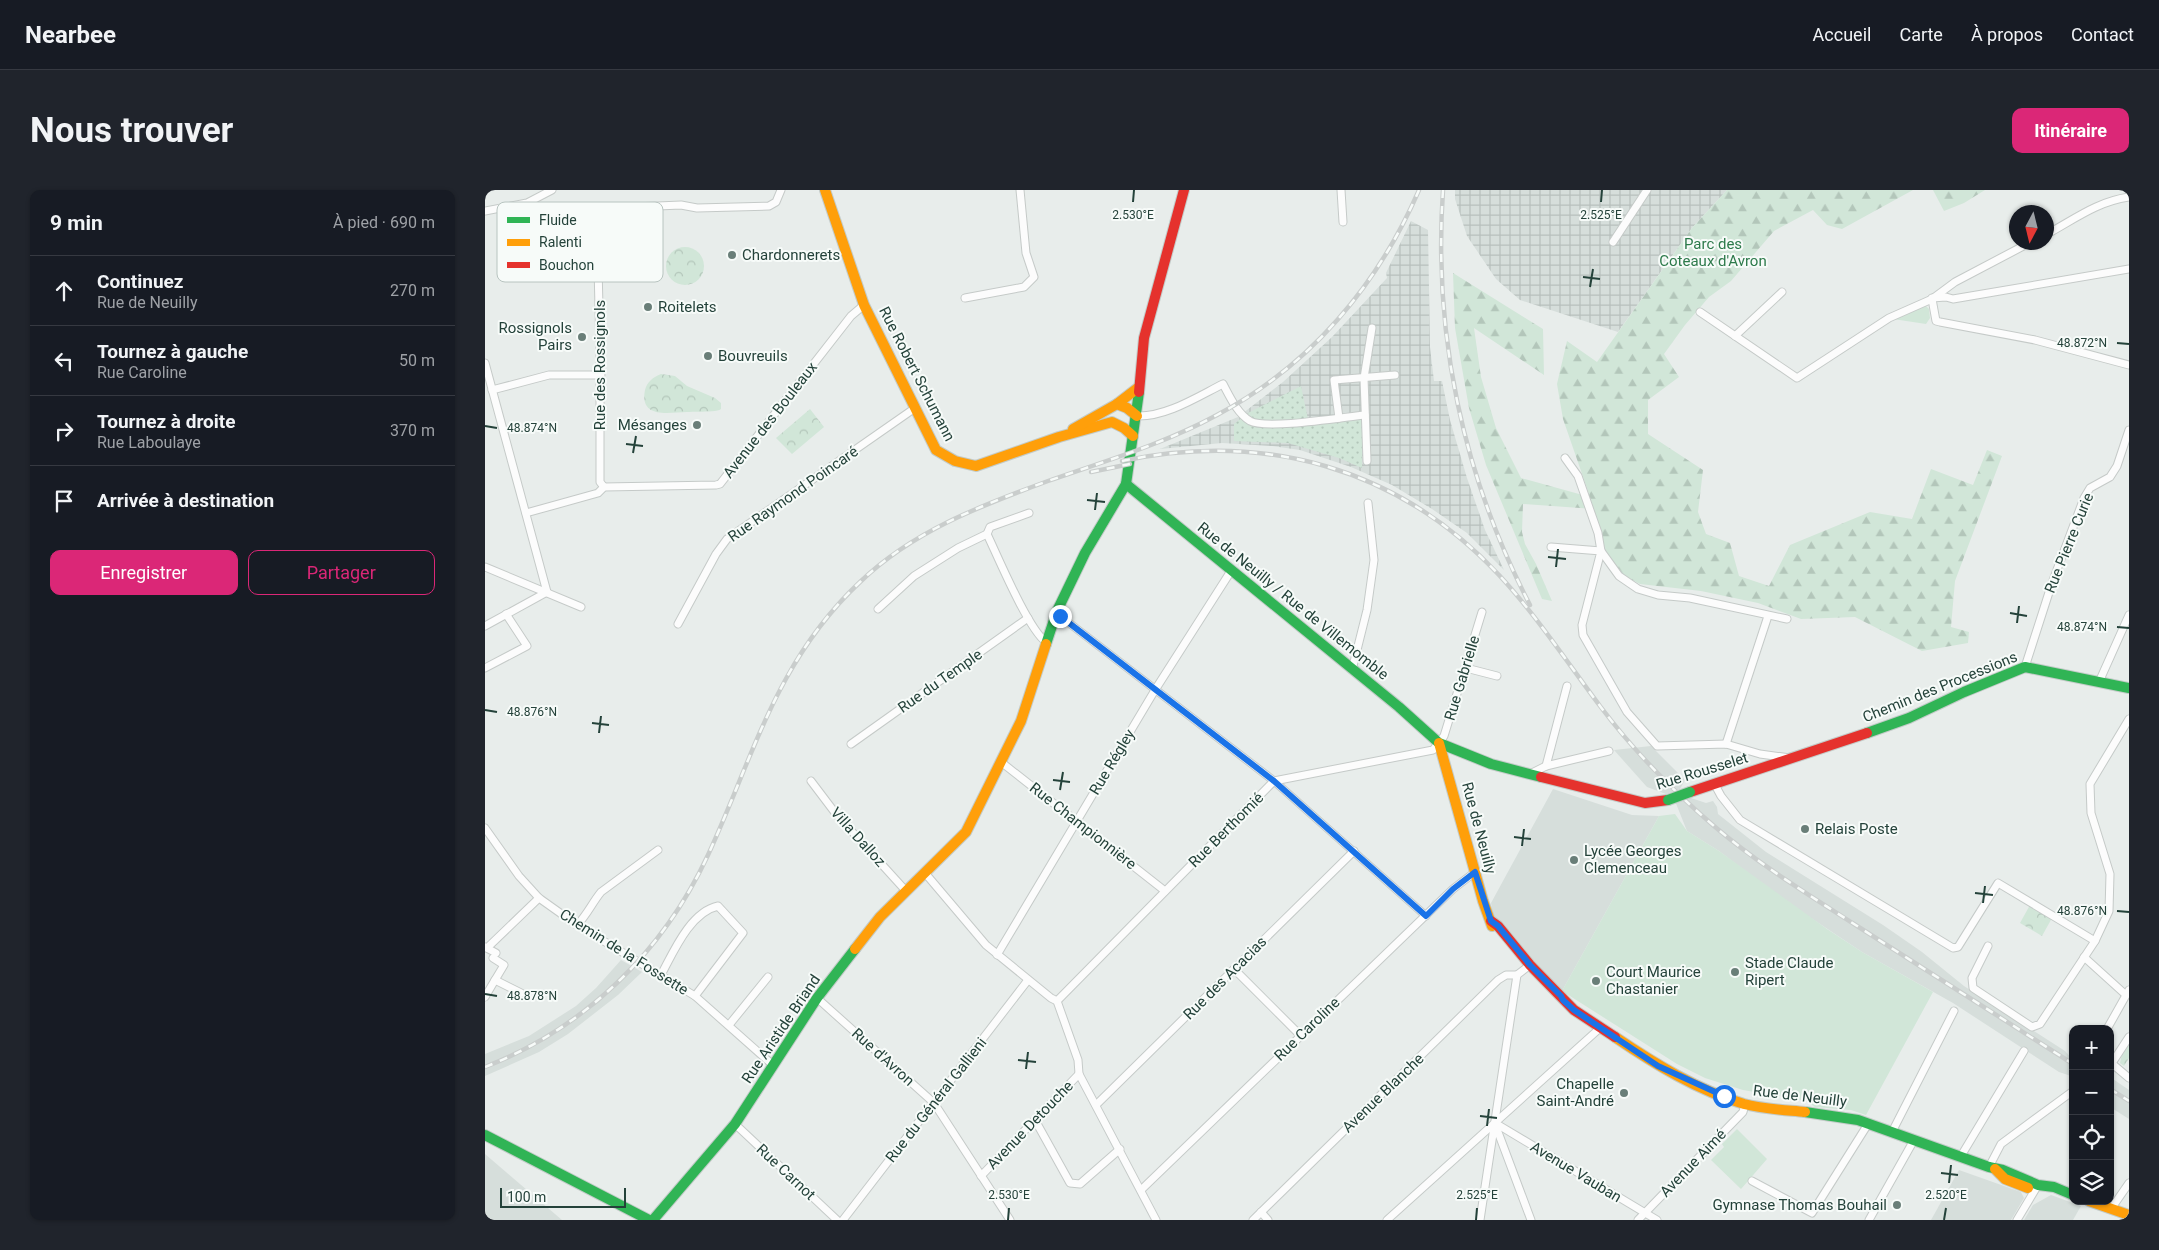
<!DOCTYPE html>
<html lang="fr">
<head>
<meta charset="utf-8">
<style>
  body { margin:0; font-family:Roboto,sans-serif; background:#20242c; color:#f1f3f6 }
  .controls { position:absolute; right:15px; bottom:15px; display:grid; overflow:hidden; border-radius:10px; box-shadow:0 1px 4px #0004 }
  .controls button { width:45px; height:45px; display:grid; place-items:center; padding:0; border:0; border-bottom:1px solid #363941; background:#171b24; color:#f1f3f6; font:25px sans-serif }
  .compass { position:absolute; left:1524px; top:15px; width:45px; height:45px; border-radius:50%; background:#171b24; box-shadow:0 1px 4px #0004; rotate:187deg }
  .scale { position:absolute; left:15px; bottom:12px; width:126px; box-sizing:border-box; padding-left:5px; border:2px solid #24423a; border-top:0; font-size:14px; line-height:18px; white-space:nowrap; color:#24423a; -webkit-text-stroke:4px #f7fbf9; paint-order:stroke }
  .stop { position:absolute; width:15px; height:15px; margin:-11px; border:4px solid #1a73e8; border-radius:50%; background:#fff }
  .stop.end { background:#1a73e8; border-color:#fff; box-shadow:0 1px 5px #0008 }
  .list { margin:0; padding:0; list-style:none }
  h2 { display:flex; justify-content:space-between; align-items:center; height:65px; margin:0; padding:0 20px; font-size:21px }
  h2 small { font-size:16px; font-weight:400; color:#9ea1a6 }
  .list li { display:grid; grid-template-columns:32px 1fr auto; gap:15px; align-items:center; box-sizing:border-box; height:70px; padding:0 20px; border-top:1px solid #363941 }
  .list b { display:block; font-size:19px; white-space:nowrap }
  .list p { margin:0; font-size:16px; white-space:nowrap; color:#9ea1a6 }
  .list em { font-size:16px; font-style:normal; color:#9ea1a6 }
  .actions { display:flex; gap:10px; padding:15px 20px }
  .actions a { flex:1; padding:11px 0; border:1px solid #db2777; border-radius:10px; text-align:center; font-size:18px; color:#db2777 }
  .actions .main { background:#db2777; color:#fff }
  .icon { flex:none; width:28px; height:28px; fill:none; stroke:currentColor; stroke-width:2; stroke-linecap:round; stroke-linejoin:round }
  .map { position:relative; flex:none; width:1644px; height:1030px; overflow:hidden; border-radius:10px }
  header { display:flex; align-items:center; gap:30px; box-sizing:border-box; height:70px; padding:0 25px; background:#171b24; border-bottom:1px solid #363941 }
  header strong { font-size:24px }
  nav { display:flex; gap:28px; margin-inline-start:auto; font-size:18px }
  .intro { display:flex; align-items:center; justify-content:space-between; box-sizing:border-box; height:120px; padding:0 30px }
  h1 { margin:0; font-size:35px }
  .button { padding:12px 22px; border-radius:10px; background:#db2777; color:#fff; font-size:18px; font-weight:700 }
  main { display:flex; gap:30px; padding:0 30px }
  aside { flex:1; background:#171b24; border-radius:10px; box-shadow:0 1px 4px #0004 }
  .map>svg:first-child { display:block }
</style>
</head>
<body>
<header>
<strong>Nearbee</strong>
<nav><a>Accueil</a><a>Carte</a><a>À propos</a><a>Contact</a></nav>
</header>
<div class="intro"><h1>Nous trouver</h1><a class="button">Itinéraire</a></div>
<main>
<aside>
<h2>9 min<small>À pied · 690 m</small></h2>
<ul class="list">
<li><svg class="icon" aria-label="ahead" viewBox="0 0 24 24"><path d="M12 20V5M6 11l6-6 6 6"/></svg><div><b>Continuez</b><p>Rue de Neuilly</p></div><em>270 m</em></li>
<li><svg class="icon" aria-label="left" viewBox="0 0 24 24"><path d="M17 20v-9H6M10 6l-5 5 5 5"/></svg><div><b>Tournez à gauche</b><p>Rue Caroline</p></div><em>50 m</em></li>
<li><svg class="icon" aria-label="right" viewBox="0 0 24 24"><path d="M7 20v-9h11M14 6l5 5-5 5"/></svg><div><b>Tournez à droite</b><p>Rue Laboulaye</p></div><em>370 m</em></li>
<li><svg class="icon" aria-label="arrive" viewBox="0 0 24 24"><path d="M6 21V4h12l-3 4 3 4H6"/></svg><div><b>Arrivée à destination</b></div></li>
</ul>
<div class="actions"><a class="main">Enregistrer</a><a>Partager</a></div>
</aside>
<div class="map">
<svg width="1644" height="1030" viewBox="0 0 1644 1030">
  <defs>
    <pattern id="industrial-grid" width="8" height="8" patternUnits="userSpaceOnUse" patternTransform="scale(1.25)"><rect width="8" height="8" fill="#d6dedb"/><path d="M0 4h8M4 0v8" fill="none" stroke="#b8c0bd"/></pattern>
    <pattern id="forest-firs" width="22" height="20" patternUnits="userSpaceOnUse" patternTransform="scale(1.25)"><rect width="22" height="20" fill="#d1e6d8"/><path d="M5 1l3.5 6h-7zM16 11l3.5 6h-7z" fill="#b3c6ba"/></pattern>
    <pattern id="park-crowns" width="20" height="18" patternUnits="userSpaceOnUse" patternTransform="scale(1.25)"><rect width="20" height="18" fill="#d1e6d8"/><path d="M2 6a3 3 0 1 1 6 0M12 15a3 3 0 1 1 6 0" fill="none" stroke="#b3c6ba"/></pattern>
    <pattern id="garden-dots" width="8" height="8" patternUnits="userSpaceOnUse" patternTransform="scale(1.25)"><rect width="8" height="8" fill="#d1e6d8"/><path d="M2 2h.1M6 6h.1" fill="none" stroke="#b3c6ba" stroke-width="1.8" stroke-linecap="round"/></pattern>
  </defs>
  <rect width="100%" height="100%" fill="#e8edeb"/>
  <g fill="#d6dedb">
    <polygon points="1166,556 1200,590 1195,599 1181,604 1162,597 1129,560"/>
    <polygon points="1068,599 1147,625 1174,626 1077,801 1027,750 1008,724 1006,713"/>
    <polygon points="1203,607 1221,613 1228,611 1232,617 1233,624 1281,662 1398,735 1437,762 1479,796 1580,861 1588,870 1588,883 1586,886 1574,882 1468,813 1377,762 1296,708 1234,661 1202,641 1190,611"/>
    <polygon points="136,770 157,782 133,805 83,844 54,862 0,886 0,864 44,846 91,816 111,798"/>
    <polygon points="1625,887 1644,900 1644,929 1625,917"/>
    <polygon points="0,964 77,1030 0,1030"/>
    <polygon points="1474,980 1536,1002 1539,1008 1526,1030 1446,1030"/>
    <polygon points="1566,1005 1596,1016 1588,1030 1539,1030 1548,1015"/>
  </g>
  <g fill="url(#industrial-grid)">
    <polygon points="970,0 1242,0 1207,38 1133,142 1035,110 1011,89 982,46 970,9"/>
    <polygon points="926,31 943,40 945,157 949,191 957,191 965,230 982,288 1000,340 1019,380 982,343 947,319 907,295 866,277 815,260 787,256 737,253 675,259 753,227 798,192 847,147 902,88 901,83"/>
  </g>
  <g fill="#d1e6d8">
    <polygon points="1440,115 1444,119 1445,128 1441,134 1408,129"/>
    <polygon points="1190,624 1202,641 1234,661 1342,739 1377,762 1448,802 1381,925 1366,920 1330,917 1321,911 1258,900 1220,888 1192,874 1077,801 1174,626"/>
    <polygon points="1252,939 1282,969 1256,999 1226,970 1239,957 1237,954"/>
  </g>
  <g fill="url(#forest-firs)">
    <polygon points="1242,0 1428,0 1357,39 1342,35 1328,20 1289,41 1246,91 1224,107 1200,135 1179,164 1194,187 1163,210 1163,244 1218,280 1213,322 1221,344 1245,353 1254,386 1284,396 1305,355 1385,322 1427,329 1446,279 1488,295 1502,260 1517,266 1470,391 1466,437 1484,442 1483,453 1437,461 1370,427 1316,429 1273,413 1216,401 1155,394 1140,386 1121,364 1109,319 1038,314 1037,342 1040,354 1051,374 1067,411 1057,409 1001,275 984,218 970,138 968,83 1058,139 1059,185 989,138 996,187 1011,238 1036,288 1094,304 1104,304 1078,229 1072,194 1082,151 1112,172 1207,38"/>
    <polygon points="1448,0 1500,0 1479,13 1459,21"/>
  </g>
  <g fill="url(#park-crowns)">
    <circle cx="200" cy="76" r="19"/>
    <path d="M176 184 190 186 202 196 230 208 236 213V219C231 223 211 221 202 222 186 222 154 230 160 200 162 192 168 187 176 184Z"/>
    <polygon points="325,219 339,237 307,264 291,248"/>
    <polygon points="1545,715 1567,728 1557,746 1535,733"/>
    <polygon points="1644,852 1644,868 1639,876 1635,873 1637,864"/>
  </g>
  <polygon fill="url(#garden-dots)" points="816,196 824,234 877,227 877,278 854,268 803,253 749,251 749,234 763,223"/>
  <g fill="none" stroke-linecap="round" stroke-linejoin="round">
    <g stroke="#c5cac8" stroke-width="9">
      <g id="street">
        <polyline points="856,0 858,32"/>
        <polyline points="0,21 42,13 67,0"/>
        <path d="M1562 44C1590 29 1611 12 1644 7"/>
        <polyline points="1128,52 1162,0"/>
        <polyline points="480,108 539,97 549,87 541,63 535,0"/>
        <polyline points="1447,108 1461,107 1468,109 1644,79"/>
        <polyline points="1447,109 1451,131 1455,132 1550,150 1644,175"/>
        <polyline points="1215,122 1312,188 1404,128 1447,109 1470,92 1546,52"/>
        <polyline points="1250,146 1297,102"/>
        <polyline points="0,173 62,402"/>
        <polyline points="7,200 64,185 116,185"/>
        <path d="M652 226C681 227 712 207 738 194 745 207 752 223 765 231 782 240 859 227 880 225"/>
        <polyline points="854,228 849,190 910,185"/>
        <polyline points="1080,268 1093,286 1113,343 1116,361 1134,386 1153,399 1173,405 1205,408 1302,429"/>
        <polyline points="882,271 879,188 887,138"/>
        <polyline points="119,297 115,292 115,160 112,34 116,23 126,18 196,15 212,18 284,16 291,12 296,0"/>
        <polyline points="41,323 113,303 119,297 231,295 235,294 366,126 379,115"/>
        <path d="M544 323 505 337 502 344C513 367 543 439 561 452"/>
        <polyline points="1066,357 1116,361 1097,435 1098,445 1142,522 1172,556 1241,554 1275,564 1305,568"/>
        <polyline points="0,377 96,417"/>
        <polyline points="393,419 429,386 473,358 502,344"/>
        <polyline points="572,421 575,426 789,591 941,726"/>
        <polyline points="193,434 231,364 242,349 430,218"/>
        <polyline points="0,436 62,402"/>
        <polyline points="1540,477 1567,393 1599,308 1605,298 1625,287 1632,276 1644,240"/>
        <polyline points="0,478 42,456 21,424"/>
        <polyline points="981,478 1012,486"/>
        <polyline points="867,480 882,420 889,370 883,313"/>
        <polyline points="1614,492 1644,425"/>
        <polyline points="366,554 543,428"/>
        <polyline points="1241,554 1283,426"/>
        <polyline points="516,572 680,701"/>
        <polyline points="1061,576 1082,496"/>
        <polyline points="1045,584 1061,576 1124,561"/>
        <polyline points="326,591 351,624 421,701"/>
        <polyline points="1229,593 1236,606 1255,630 1468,758 1473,757 1513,693 1610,751"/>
        <polyline points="0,638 34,686 54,708 92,735 210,806 289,876"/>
        <polyline points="440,683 501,755 566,808 572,811 593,870 594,884 671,1030"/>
        <path d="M92 735C102 725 107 713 116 702L173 660"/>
        <polyline points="1503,756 1487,788 1488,798 1547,837 1555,834 1610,751 1624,721 1625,684 1606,623 1605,594 1644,529"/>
        <polyline points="0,757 11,763"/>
        <polyline points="2,758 54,708"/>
        <polyline points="512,765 670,500 746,381"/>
        <polyline points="1599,767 1641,805"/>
        <polyline points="8,768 19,775 10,790 36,803"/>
        <polyline points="749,779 815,845"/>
        <path d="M176 785C188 763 205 722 233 716L258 743 210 806"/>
        <polyline points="0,807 10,790"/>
        <polyline points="332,808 449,913 525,1030"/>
        <polyline points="572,811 789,591 948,560 959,546 997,422"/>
        <polyline points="244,835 283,787"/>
        <polyline points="1622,839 1644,800"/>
        <polyline points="1625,872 1644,888"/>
        <polyline points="1627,873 1644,847"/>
        <polyline points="611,915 869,661"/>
        <polyline points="550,930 585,993 595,994 635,959"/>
        <polyline points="1010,933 1172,1030"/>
        <polyline points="250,934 352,1030"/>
        <polyline points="1010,934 1046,1030"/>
        <polyline points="1407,942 1469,821"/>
        <polyline points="1476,966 1539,861"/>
        <polyline points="1504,977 1516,954 1588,901"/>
        <polyline points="496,986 594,884"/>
        <polyline points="1267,991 1327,1023 1383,934"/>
        <polyline points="656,1000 968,699 990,682"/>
        <polyline points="1626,1019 1644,993"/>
        <polyline points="776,1022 783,1030"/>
        <polyline points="358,1030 543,790"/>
        <polyline points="768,1030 1013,790 1021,785 1032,785"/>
        <polyline points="902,1030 1115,838"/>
        <polyline points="995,1030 1032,785 1045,775"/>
        <polyline points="1153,1030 1258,922 1260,914"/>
        <polyline points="1384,1030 1429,950"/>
        <polyline points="1532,1030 1553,995"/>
      </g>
    </g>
    <g stroke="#c3cbc8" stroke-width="12">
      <g id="fast">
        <polyline points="641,294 914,517 954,553 1006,574 1056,587"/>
        <polyline points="561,454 572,421 600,363 641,294 654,202"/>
        <polyline points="1382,543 1424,528 1479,502 1540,477 1644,498"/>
        <polyline points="1320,922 1373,930 1504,977 1518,980 1553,995 1569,997 1588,1005"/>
        <polyline points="0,945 164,1030"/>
        <polyline points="168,1030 250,934 332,808 370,759"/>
      </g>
    </g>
    <g stroke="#c3cbc8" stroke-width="12">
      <g id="slow">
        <polyline points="340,0 379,115 451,260 470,271 491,276 574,247 627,232 639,238 648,246"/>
        <polyline points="632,214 654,197"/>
        <polyline points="588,239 632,214 642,218 652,226"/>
        <polyline points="954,553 998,711 1007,736"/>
        <polyline points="370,759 395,727 481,642 536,531 561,454"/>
        <path d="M1130 847C1170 874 1212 900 1259 914 1278 919 1300 920 1320 922"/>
        <polyline points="1510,979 1520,989 1543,998"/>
        <polyline points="1604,1011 1644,1025"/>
      </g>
    </g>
    <g stroke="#c3cbc8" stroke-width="12">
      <g id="jam">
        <polyline points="654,202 659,148 699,0"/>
        <polyline points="1056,587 1160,613 1183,610"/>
        <polyline points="1205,602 1382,543"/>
        <polyline points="1006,731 1013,736 1045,775 1089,820 1130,847"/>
      </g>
    </g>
    <use href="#street" stroke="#fcfcfc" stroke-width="7"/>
    <use href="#fast" stroke="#30b455" stroke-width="10"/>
    <use href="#slow" stroke="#ff9f0a" stroke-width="10"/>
    <use href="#jam" stroke="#e5322d" stroke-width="10"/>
    <g stroke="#c9cdcc" stroke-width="4.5">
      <g id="rail">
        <path d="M958 0C948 145 978 286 1045 415"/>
        <path d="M637 271C779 241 913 277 1014 385 1051 425 1082 472 1115 516 1148 560 1187 600 1229 636 1272 673 1321 703 1369 734 1442 781 1515 827 1588 874"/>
        <polyline points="606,282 645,274"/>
        <path d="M0 877C100 838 178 762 223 665 269 565 291 471 375 392 428 341 495 316 563 291 620 271 679 254 732 225 825 176 893 95 934 0"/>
        <polyline points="1625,899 1644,911"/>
      </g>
    </g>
    <use href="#rail" stroke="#f7fbf9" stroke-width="2.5" stroke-dasharray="8" stroke-linecap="butt"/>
    <g stroke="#c3cbc8" stroke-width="12" stroke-linecap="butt">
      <polyline id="fast-bridge" points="1183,610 1205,602"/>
    </g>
    <use href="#fast-bridge" stroke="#30b455" stroke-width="10"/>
  </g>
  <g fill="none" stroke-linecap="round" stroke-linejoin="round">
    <polyline stroke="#1a73e8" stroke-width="6" points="575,426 789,591 941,726 968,699 990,682 1006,731 1013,736 1045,775 1076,806 1078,810 1089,820 1173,876 1239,906"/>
  </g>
  <path fill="none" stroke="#24423a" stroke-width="2" d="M648 12 649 0M1116 12 1117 0M1098 87 1115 89M1105 97 1108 79M1632 153 1644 154M0 236 12 238M141 254 158 256M148 263 151 246M602 310 620 312M610 320 612 303M1063 367 1081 369M1071 377 1073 359M1525 423 1542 426M1532 433 1534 416M1632 437 1644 438M0 520 12 522M107 533 124 535M114 543 116 526M568 590 585 592M575 600 578 582M1029 647 1046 649M1037 656 1039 639M1490 703 1508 705M1498 713 1500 696M1632 721 1644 722M0 804 12 806M533 870 551 872M541 879 543 862M995 926 1012 928M1002 936 1004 919M1456 983 1473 985M1464 993 1466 975M523 1030 524 1018M991 1030 992 1018M1459 1030 1461 1018"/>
  <g fill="#697e78" stroke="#f7fbf9" stroke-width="2">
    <circle cx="247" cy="65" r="5"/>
    <circle cx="163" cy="117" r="5"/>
    <circle cx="97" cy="147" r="5"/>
    <circle cx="223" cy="166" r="5"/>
    <circle cx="212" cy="235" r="5"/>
    <circle cx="1320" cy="639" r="5"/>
    <circle cx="1089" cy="670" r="5"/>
    <circle cx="1250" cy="782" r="5"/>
    <circle cx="1111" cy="791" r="5"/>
    <circle cx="1139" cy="903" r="5"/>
    <circle cx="1412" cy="1015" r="5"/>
  </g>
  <g text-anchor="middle" stroke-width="4" stroke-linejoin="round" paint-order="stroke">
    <g font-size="15" fill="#2d7a4b" stroke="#f7fbf9">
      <text x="1228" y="59">Parc des<tspan x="1228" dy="17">Coteaux d'Avron</tspan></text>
    </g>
    <g font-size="15" fill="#24423a" stroke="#f7fbf9" text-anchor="start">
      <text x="257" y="70">Chardonnerets</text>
      <text x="173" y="122">Roitelets</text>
      <text x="87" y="143" text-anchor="end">Rossignols<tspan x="87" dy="17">Pairs</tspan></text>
      <text x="233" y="171">Bouvreuils</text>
      <text x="202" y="240" text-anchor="end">Mésanges</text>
      <text x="1330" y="644">Relais Poste</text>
      <text x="1099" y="666">Lycée Georges<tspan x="1099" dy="17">Clemenceau</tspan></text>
      <text x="1260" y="778">Stade Claude<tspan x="1260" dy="17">Ripert</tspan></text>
      <text x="1121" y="787">Court Maurice<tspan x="1121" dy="17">Chastanier</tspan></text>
      <text x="1129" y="899" text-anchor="end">Chapelle<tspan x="1129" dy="17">Saint-André</tspan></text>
      <text x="1402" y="1020" text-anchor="end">Gymnase Thomas Bouhail</text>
    </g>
    <g font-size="15" fill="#24423a" stroke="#f7fbf9">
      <text transform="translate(115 175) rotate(-90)" y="5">Rue des Rossignols</text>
      <text transform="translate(432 184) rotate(63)" y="5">Rue Robert Schumann</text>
      <text transform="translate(285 230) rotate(-52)" y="5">Avenue des Bouleaux</text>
      <text transform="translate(308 304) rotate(-35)" y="5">Rue Raymond Poincaré</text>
      <text transform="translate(1584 353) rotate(-68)" y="5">Rue Pierre Curie</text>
      <text transform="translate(808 411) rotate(39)" y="5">Rue de Neuilly / Rue de Villemomble</text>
      <text transform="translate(977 488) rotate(-73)" y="5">Rue Gabrielle</text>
      <text transform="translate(455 491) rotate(-35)" y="5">Rue du Temple</text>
      <text transform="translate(1455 497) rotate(-22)" y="5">Chemin des Processions</text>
      <text transform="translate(627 572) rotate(-59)" y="5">Rue Régley</text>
      <text transform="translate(1217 581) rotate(-17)" y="5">Rue Rousselet</text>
      <text transform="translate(598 636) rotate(38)" y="5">Rue Championnière</text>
      <text transform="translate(994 638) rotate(75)" y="5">Rue de Neuilly</text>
      <text transform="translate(741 640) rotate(-45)" y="5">Rue Berthomié</text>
      <text transform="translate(373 647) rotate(48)" y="5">Villa Dalloz</text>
      <text transform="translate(139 762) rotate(32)" y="5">Chemin de la Fossette</text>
      <text transform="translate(740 788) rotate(-45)" y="5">Rue des Acacias</text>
      <text transform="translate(296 839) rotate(-56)" y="5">Rue Aristide Briand</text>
      <text transform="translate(822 839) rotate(-44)" y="5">Rue Caroline</text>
      <text transform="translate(398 867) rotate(42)" y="5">Rue d'Avron</text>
      <text transform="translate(898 903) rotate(-44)" y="5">Avenue Blanche</text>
      <text transform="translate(1315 906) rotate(7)" y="5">Rue de Neuilly</text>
      <text transform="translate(451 910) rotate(-52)" y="5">Rue du Général Gallieni</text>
      <text transform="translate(545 935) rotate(-46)" y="5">Avenue Detouche</text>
      <text transform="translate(1208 973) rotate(-46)" y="5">Avenue Aimé</text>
      <text transform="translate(301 982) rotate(43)" y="5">Rue Carnot</text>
      <text transform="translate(1091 982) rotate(31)" y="5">Avenue Vauban</text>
    </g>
  </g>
  <rect x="12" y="12" width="166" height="80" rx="8" fill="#f7fbf9" stroke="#b8c4c0" stroke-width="1"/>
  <rect x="22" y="27" width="23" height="6" fill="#30b455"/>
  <rect x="22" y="49" width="23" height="7" fill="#ff9f0a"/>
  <rect x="22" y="72" width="23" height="6" fill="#e5322d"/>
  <g font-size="14" fill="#24423a">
    <text x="54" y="35">Fluide</text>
    <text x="54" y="57">Ralenti</text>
    <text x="54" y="80">Bouchon</text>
  </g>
  <g font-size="12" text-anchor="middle" fill="#24423a" stroke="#f7fbf9" stroke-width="4" stroke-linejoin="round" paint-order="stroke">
    <text x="648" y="29">2.530°E</text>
    <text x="1116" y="29">2.525°E</text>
    <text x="1597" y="157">48.872°N</text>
    <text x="47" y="242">48.874°N</text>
    <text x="1597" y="441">48.874°N</text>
    <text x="47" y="526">48.876°N</text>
    <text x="1597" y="725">48.876°N</text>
    <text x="47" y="810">48.878°N</text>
    <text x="524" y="1009">2.530°E</text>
    <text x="992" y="1009">2.525°E</text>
    <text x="1461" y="1009">2.520°E</text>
  </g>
</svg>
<div class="controls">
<button>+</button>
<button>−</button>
<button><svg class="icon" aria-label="locate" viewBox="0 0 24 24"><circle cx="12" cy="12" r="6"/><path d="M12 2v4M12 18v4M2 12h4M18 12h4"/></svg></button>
<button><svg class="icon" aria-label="layers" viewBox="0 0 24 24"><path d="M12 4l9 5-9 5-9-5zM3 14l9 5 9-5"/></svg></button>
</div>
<svg class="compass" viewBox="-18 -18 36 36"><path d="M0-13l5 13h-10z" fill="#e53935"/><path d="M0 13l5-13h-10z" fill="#9ea1a6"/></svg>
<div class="scale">100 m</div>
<div class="stop" style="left:1239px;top:906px"></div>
<div class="stop end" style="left:575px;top:426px"></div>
</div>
</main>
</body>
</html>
